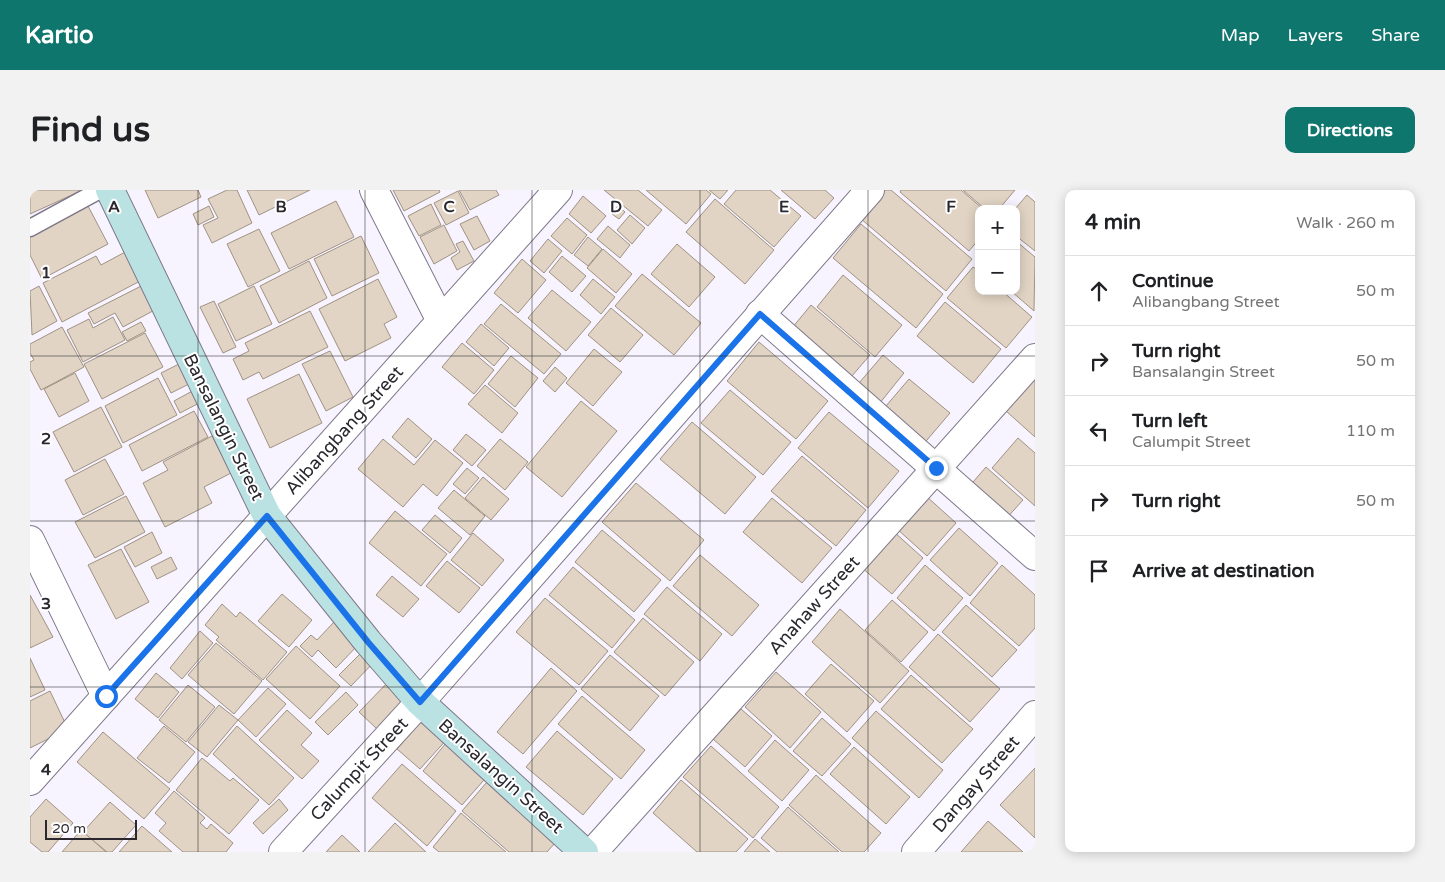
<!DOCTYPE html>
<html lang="en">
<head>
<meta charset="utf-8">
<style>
  body { margin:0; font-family:"Varela Round",sans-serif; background:#f2f2f2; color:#202124 }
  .controls { position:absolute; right:15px; top:15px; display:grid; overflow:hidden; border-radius:10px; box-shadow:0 2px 12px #0003 }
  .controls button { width:45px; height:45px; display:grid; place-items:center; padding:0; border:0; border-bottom:1px solid #e0e0e0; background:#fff; color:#202124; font:25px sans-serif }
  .scale { position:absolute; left:15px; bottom:12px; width:92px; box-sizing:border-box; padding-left:5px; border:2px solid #2a282e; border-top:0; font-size:14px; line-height:18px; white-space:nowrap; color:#2a282e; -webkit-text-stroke:4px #fff; paint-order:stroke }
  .stop { position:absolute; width:15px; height:15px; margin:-11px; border:4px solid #1a73e8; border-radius:50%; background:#fff }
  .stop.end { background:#1a73e8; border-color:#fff; box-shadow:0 1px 5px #0008 }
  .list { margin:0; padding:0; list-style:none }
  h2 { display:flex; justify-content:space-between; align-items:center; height:65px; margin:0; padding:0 20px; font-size:21px }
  h2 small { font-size:16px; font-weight:400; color:#757577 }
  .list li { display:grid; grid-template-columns:32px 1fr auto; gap:15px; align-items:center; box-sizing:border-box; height:70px; padding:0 20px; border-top:1px solid #e0e0e0 }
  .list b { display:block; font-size:19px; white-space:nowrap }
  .list p { margin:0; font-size:16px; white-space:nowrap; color:#757577 }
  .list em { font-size:16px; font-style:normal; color:#757577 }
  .icon { flex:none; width:28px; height:28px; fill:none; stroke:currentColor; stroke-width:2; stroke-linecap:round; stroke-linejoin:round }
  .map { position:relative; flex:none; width:1005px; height:662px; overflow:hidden; border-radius:10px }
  header { display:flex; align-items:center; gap:30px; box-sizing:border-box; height:70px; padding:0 25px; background:#0f766e; color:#fff }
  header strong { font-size:24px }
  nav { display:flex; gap:28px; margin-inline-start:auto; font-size:18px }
  .intro { display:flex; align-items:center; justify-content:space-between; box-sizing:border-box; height:120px; padding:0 30px }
  h1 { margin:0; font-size:35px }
  .button { padding:12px 22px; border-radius:10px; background:#0f766e; color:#fff; font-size:18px; font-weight:700 }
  main { display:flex; gap:30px; padding:0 30px }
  aside { flex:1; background:#fff; border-radius:10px; box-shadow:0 2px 12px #0003 }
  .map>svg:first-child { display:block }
</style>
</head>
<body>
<header>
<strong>Kartio</strong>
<nav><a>Map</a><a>Layers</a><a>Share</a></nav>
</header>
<div class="intro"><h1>Find us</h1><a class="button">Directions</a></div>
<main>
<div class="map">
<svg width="1005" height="662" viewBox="0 0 1005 662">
  <rect width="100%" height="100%" fill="#f8f4ff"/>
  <g fill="#e1d4c4" stroke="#9f9283">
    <polygon points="0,0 53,0 0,24"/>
    <polygon points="115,0 168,0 171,7 128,28"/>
    <polygon points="197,0 207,0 222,33 182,53 173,35 188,28 178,9"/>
    <polygon points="217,0 280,0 229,25"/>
    <polygon points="363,0 409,0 410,2 374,21"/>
    <polygon points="429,0 466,0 469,5 440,20"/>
    <polygon points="574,0 608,0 632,20 618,36"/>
    <polygon points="616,0 676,0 681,4 656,34"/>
    <polygon points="679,0 698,0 690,9"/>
    <polygon points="706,0 740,0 771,26 744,57 694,14"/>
    <polygon points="751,0 795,0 804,8 785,29"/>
    <polygon points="855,0 861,0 942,69 916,101 831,29"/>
    <polygon points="871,0 931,0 953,19 949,19 949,49 939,61 870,2"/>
    <polygon points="933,0 985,0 969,19 955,19"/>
    <polygon points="428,1 439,23 416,35 404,13"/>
    <polygon points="997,5 1005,12 1005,61 986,46 985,19"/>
    <polygon points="553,6 576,26 561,43 539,24"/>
    <polygon points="685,9 744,60 715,94 656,42"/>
    <polygon points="306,11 324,47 259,79 241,43"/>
    <polygon points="401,14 411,35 389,46 378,26"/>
    <polygon points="58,16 78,54 12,89 0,65 0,46"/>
    <polygon points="179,16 184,27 168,35 163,24"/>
    <polygon points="588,16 595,22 589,29 582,24"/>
    <polygon points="600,25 615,38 602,54 587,40"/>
    <polygon points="447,26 460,51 444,60 430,34"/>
    <polygon points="537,28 557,45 542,64 521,46"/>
    <polygon points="831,34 913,104 886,138 803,68"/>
    <polygon points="414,35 427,61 404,74 390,47"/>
    <polygon points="578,36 600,55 590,68 567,49"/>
    <polygon points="229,39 250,81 218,97 197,54"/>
    <polygon points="331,46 349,83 302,106 284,69"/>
    <polygon points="558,47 572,59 558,76 544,65"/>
    <polygon points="518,49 532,61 514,83 500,71"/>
    <polygon points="433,51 444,71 427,80 421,68 430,62 426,54"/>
    <polygon points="986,51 1005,67 1004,121 981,101 986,101"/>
    <polygon points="647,54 685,87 659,117 621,84"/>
    <polygon points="573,59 602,84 586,103 557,78"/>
    <polygon points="97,61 112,90 32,132 13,93 66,66 71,75"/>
    <polygon points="532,66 556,86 542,102 519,82"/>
    <polygon points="492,69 516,90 488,123 464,103"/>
    <polygon points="279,71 297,108 249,133 230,96"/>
    <polygon points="943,77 949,81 949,101 972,101 1002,127 976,158 917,108"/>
    <polygon points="612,84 671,133 644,165 585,116"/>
    <polygon points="813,85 872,135 845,167 787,117"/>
    <polygon points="348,89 367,127 354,134 361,148 315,171 289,119"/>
    <polygon points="563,89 585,107 571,124 550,105"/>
    <polygon points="121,91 134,115 93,137 85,123 64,134 58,123"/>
    <polygon points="9,96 27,131 2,145 0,101"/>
    <polygon points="224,96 242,134 206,151 188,114"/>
    <polygon points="522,100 561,132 536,161 498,128"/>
    <polygon points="184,111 206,157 193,163 170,117"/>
    <polygon points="915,112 971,159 943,193 887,146"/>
    <polygon points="471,114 531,164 514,184 454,134"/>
    <polygon points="781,115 840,165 815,194 757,144"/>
    <polygon points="581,118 613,145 590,172 558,145"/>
    <polygon points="280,121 298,157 233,189 229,182 213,190 203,169 219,161 215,153"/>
    <polygon points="83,127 95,150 53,172 37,140 59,129 63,138"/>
    <polygon points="111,132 116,141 97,151 92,142"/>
    <polygon points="451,134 479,158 464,176 436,152"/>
    <polygon points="32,137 54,177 11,200 0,179 0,172 4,170 0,163 0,154"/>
    <polygon points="115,143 133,177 72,209 54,174"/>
    <polygon points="729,152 798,211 766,249 697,191"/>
    <polygon points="432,153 464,180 444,204 412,177"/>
    <polygon points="564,159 592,182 563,216 536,193"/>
    <polygon points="300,161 323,207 296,221 272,174"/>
    <polygon points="853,165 874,183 845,219 823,200"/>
    <polygon points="481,166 508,188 485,217 458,194"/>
    <polygon points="151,173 161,193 141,203 131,183"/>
    <polygon points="525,177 537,188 525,202 513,191"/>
    <polygon points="45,183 59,211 29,227 14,199"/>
    <polygon points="269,184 292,233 240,258 217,209"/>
    <polygon points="128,188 147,225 93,253 75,216"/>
    <polygon points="1005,188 1005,247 976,221"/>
    <polygon points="879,189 920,223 891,257 850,223"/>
    <polygon points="455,195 488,223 472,243 438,214"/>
    <polygon points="166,199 173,211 150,223 144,211"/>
    <polygon points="700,200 761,252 733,285 671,233"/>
    <polygon points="551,211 587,241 532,307 496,277"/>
    <polygon points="71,217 92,257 44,282 23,242"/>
    <polygon points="164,221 178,247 112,281 99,255"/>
    <polygon points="799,222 869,281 838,318 768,258"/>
    <polygon points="378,228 402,249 386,268 362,247"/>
    <polygon points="662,232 726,287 695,324 630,269"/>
    <polygon points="436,244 456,260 442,276 423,260"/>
    <polygon points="182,246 201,283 174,297 182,313 135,337 113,293 138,280 133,272"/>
    <polygon points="988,248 1005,263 1005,316 962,278"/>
    <polygon points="353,249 384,275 405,250 433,273 407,306 393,294 373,317 328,279"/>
    <polygon points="470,249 498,272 475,300 447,276"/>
    <polygon points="772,266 836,320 806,356 741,301"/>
    <polygon points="75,269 94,304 53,325 35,290"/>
    <polygon points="956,277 993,310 974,331 937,299"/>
    <polygon points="437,278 449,288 435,304 423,294"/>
    <polygon points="453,287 479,309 461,330 435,308"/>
    <polygon points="606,293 674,350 640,391 572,332"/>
    <polygon points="424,300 455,326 440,345 408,318"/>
    <polygon points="895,305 926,333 897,366 866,338"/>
    <polygon points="96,306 115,342 65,368 45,332"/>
    <polygon points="742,308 802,358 772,393 713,342"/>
    <polygon points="365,321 417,364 391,396 339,353"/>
    <polygon points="405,325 432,348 420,363 392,340"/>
    <polygon points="929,338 968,373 940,406 900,370"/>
    <polygon points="572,340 631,390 604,422 545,372"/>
    <polygon points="863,341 893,368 862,404 831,377"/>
    <polygon points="122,342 132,363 105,377 94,357"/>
    <polygon points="443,343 474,370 452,396 421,370"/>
    <polygon points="91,359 119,412 86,429 58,375"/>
    <polygon points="670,365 729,415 702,446 643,396"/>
    <polygon points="141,367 147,379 127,389 121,377"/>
    <polygon points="417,371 450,398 429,423 396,396"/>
    <polygon points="895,375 933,408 904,441 867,408"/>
    <polygon points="972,375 1005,405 1005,438 989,456 940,413"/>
    <polygon points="543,377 605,430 582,458 519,405"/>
    <polygon points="362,386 389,409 373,427 346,405"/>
    <polygon points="637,397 692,444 670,471 614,424"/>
    <polygon points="252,404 282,430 259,457 228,431"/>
    <polygon points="0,405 23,447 0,458"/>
    <polygon points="515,408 578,461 549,495 486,442"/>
    <polygon points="862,410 898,442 871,472 835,440"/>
    <polygon points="192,414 206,427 210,422 257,462 233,490 186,450 189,447 175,435"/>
    <polygon points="936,415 987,460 962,487 912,442"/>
    <polygon points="810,419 879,481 850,513 782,452"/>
    <polygon points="613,428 664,472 635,506 584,462"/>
    <polygon points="304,432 328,455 306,478 288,460 282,467 270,456 281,445 287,450"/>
    <polygon points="170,441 183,453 152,489 140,478"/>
    <polygon points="908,444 970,499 940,532 879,477"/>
    <polygon points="186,453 232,491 204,524 158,485"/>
    <polygon points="266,456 310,496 280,529 236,489"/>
    <polygon points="335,459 346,470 321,496 309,485"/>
    <polygon points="580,465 629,506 600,541 551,499"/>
    <polygon points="0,468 15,500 0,507"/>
    <polygon points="801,474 844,511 817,542 775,504"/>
    <polygon points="521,478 547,501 493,564 467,542"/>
    <polygon points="746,482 791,522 760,558 715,517"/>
    <polygon points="126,483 149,502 128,528 105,509"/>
    <polygon points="881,485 943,539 912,573 851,519"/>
    <polygon points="360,490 378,507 347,539 329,522"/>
    <polygon points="158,495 185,517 156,552 129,530"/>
    <polygon points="238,498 256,514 226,547 208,530"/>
    <polygon points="20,501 38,539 0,558 0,511"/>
    <polygon points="316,502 328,515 298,545 285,532"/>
    <polygon points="552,506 615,560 591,589 528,534"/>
    <polygon points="189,515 208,530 177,567 158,552"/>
    <polygon points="711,519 742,546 715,577 683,549"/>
    <polygon points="257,520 282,543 271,555 289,571 272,589 229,550"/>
    <polygon points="846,521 913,580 889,608 822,548"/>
    <polygon points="395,527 419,547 390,579 367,559"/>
    <polygon points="792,528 821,554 792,586 763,561"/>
    <polygon points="134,536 165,562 139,593 107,568"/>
    <polygon points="207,536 264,588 239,615 183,564"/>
    <polygon points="527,541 583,589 553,625 496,577"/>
    <polygon points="73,542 140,599 114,629 47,572"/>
    <polygon points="421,547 461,582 432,615 393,581"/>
    <polygon points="745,550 779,580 752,611 718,581"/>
    <polygon points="681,556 749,617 723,648 653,587"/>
    <polygon points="824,557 880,607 856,634 800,584"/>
    <polygon points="172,568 200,591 203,588 229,610 199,644 146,600"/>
    <polygon points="372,574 426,621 397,656 342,608"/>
    <polygon points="1005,578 1005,648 970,615"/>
    <polygon points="463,585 532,645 517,662 479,662 432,621"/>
    <polygon points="786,585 851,643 834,662 812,662 759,615"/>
    <polygon points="651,590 718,649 706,662 667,662 623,623"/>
    <polygon points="144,601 175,628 170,633 177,639 181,634 203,653 196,662 153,662 129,641 136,633 125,623"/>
    <polygon points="16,609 43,633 18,662 12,662 0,652 0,627"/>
    <polygon points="249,609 258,620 233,644 223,633"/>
    <polygon points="80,612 106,635 82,662 77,662 53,642"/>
    <polygon points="758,617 809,662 747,662 731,648"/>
    <polygon points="431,623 476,662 409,662 403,657"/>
    <polygon points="958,631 993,662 931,662"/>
    <polygon points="365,633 396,662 338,662"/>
    <polygon points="112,636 142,662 89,662"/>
    <polygon points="51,640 76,662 32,662"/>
    <polygon points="312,645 330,662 296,662"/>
    <polygon points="725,649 740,662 714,662"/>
  </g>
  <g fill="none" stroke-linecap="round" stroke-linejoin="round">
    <g stroke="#7e7889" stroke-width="19">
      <polyline id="lane" points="0,38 70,0"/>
    </g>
    <g stroke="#7e7889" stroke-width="30">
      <g id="street">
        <polyline points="344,0 411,131"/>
        <polyline points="730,124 1005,366"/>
        <polyline points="0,350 76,506"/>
        <polyline points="0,591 528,0"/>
        <polyline points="253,662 390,512 840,0"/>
        <polyline points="563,662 1005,168"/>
        <polyline points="886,662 1005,525"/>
      </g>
    </g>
    <g stroke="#7e7889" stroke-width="30">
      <polyline id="secondary" points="80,0 237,326 338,452 390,512 554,662"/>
    </g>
    <use href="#lane" stroke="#fff" stroke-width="16"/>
    <use href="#street" stroke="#fff" stroke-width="28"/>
    <use href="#secondary" stroke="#bae2e3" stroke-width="28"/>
  </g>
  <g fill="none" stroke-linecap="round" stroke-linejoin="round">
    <polyline stroke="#1a73e8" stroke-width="6" points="76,506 237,326 338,452 390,512 730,124 906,278"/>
  </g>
  <path fill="none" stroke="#2a282e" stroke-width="1" stroke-opacity="0.55" d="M168 0V662M335 0V662M502 0V662M670 0V662M838 0V662M0 166H1005M0 331H1005M0 497H1005"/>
  <g text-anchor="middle" stroke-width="4" stroke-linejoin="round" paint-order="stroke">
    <g font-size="18" fill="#2a282e" stroke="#fff">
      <text transform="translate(194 237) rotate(64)" y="6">Bansalangin Street</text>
      <text transform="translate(314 240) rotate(-48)" y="6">Alibangbang Street</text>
      <text transform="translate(784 415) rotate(-48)" y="6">Anahaw Street</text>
      <text transform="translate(329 579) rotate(-47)" y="6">Calumpit Street</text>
      <text transform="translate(471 586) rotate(42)" y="6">Bansalangin Street</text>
      <text transform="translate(946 594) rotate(-49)" y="6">Dangay Street</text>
    </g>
  </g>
  <g font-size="16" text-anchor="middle" font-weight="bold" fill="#2a282e" stroke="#fff" stroke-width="4" stroke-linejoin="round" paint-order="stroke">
    <text x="84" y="22">A</text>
    <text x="251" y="22">B</text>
    <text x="419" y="22">C</text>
    <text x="586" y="22">D</text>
    <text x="754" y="22">E</text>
    <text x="921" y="22">F</text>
    <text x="16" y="88">1</text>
    <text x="16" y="254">2</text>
    <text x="16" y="419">3</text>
    <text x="16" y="585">4</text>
  </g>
</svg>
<div class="controls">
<button>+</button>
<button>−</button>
</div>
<div class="scale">20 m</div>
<div class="stop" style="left:76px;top:506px"></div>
<div class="stop end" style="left:906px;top:278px"></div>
</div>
<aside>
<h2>4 min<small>Walk · 260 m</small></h2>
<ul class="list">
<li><svg class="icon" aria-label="ahead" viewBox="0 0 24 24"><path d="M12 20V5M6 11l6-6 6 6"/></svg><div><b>Continue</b><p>Alibangbang Street</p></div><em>50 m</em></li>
<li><svg class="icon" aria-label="right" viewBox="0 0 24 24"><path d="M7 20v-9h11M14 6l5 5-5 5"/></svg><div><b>Turn right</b><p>Bansalangin Street</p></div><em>50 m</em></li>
<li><svg class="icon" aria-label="left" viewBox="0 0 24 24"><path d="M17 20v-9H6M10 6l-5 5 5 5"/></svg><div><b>Turn left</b><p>Calumpit Street</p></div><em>110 m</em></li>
<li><svg class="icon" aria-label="right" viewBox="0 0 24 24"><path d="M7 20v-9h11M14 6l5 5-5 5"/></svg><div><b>Turn right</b></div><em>50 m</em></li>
<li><svg class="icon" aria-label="arrive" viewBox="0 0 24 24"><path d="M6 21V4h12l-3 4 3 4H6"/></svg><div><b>Arrive at destination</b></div></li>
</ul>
</aside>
</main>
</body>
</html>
